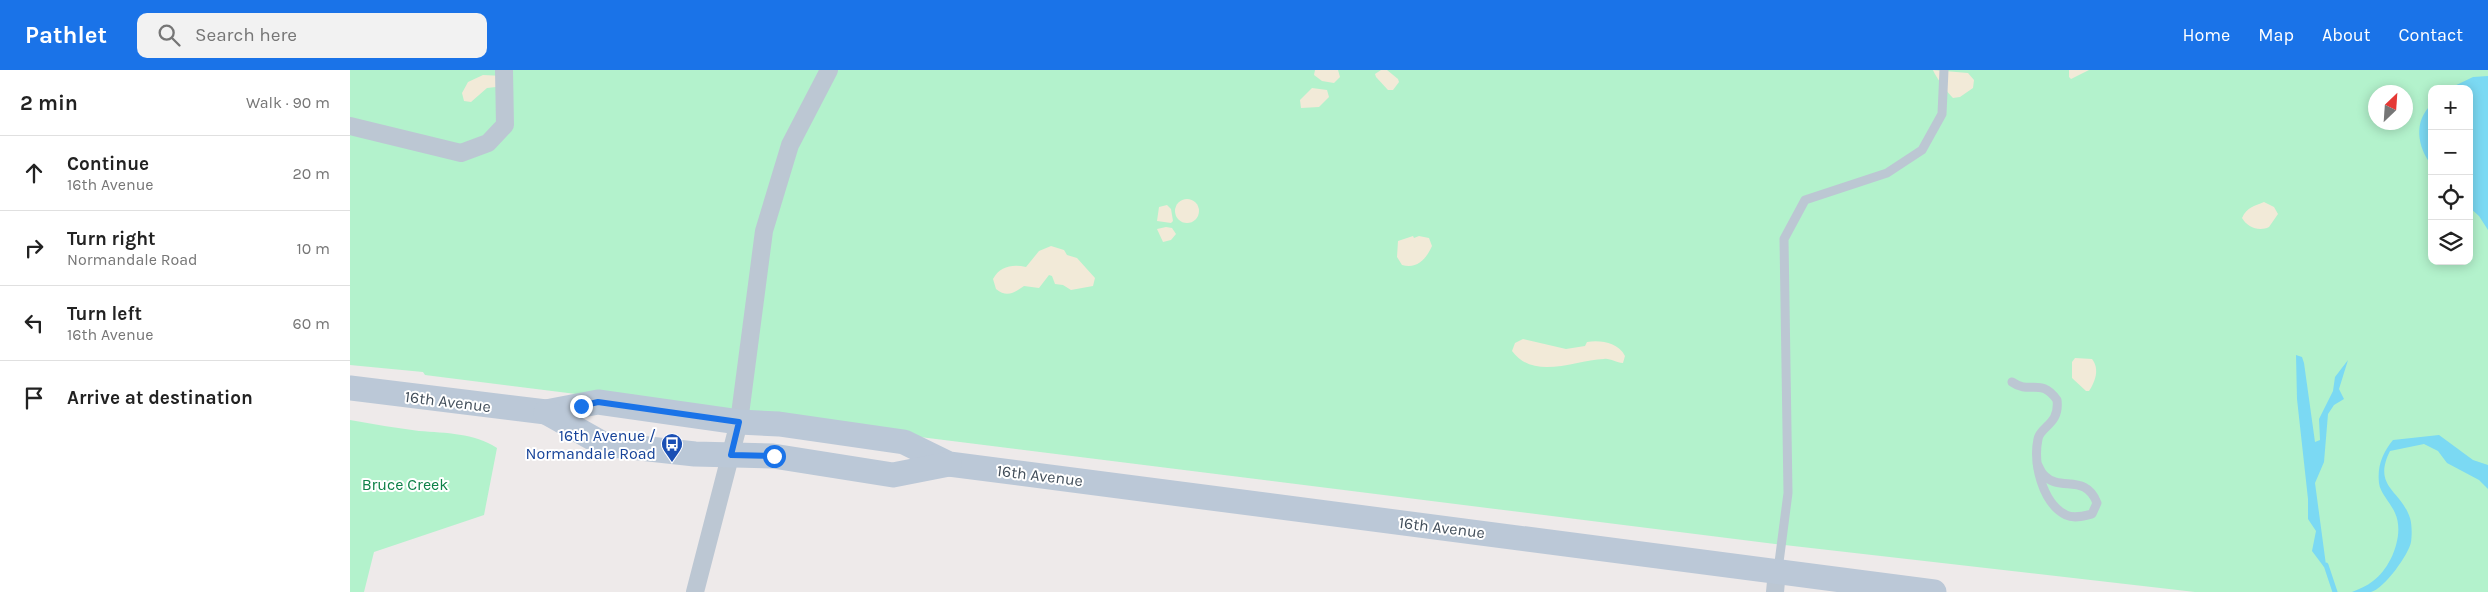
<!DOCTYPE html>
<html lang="en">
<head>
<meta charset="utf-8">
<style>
  body { margin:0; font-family:Karla,sans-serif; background:#f2f2f2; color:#222 }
  .controls { position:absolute; right:15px; top:15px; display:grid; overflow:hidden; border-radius:10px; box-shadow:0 2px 12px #0003 }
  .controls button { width:45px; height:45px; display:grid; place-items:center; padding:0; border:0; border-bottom:1px solid #e0e0e0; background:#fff; color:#222; font:25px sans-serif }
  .compass { position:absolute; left:2018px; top:15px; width:45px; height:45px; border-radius:50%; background:#fff; box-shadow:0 2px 12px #0003; rotate:25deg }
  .stop { position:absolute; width:15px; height:15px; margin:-11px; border:4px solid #1a73e8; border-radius:50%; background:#fff }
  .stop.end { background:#1a73e8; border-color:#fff; box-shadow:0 1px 5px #0008 }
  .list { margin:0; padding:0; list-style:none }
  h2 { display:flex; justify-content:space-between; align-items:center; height:65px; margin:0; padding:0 20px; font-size:21px }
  h2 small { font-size:16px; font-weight:400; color:#767676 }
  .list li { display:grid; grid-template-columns:32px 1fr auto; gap:15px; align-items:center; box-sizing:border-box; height:75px; padding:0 20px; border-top:1px solid #e0e0e0 }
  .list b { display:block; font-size:19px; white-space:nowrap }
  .list p { margin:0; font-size:16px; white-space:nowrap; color:#767676 }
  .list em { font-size:16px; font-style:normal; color:#767676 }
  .icon { flex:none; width:28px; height:28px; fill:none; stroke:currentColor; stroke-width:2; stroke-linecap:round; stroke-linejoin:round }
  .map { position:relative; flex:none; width:2138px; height:522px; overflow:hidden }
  header { display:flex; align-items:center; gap:30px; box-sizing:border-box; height:70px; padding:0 25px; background:#1a73e8; color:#fff }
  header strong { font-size:24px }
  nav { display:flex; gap:28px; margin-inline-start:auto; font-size:18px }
  .search { width:350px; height:45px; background:#f2f2f2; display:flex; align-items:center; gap:12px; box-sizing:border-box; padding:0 18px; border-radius:10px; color:#767676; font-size:19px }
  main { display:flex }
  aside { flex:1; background:#fff }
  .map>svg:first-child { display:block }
</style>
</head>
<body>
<header>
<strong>Pathlet</strong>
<div class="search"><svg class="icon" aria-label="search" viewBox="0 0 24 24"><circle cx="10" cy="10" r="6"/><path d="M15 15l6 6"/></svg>Search here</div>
<nav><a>Home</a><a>Map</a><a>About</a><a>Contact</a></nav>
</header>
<main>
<aside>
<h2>2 min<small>Walk · 90 m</small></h2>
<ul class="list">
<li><svg class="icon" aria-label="ahead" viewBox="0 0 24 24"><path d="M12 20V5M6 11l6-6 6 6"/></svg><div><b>Continue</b><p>16th Avenue</p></div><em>20 m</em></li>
<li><svg class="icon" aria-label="right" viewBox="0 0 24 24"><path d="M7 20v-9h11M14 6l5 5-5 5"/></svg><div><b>Turn right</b><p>Normandale Road</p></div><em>10 m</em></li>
<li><svg class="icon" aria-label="left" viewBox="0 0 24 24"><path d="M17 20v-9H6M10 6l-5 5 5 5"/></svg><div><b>Turn left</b><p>16th Avenue</p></div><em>60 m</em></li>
<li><svg class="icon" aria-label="arrive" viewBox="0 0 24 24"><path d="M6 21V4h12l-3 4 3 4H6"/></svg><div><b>Arrive at destination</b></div></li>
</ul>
</aside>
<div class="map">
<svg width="2138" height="522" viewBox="0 0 2138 522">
  <rect width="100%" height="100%" fill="#eeeaea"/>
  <g fill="#b3f2cc" fill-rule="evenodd">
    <path d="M0 0H2138V522H1845L1425 474 75 305 73 302 0 295ZM2082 19H2119V191H2082ZM2026 22H2056V52H2026Z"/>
    <path d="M0 350C23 354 46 358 69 361 96 363 124 363 147 378L134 445 24 482 14 522H0Z"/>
  </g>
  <g fill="#f2ead8">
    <polygon points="965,0 988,0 990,7 984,13 972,11 964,5"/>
    <polygon points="1031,0 1037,0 1048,9 1049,12 1043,20 1038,20 1026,7 1025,4"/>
    <path d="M1583 0 1618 3 1624 10 1623 18 1610 27 1603 28C1598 23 1586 8 1583 0Z"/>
    <polygon points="1719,0 1739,0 1721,9 1719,7"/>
    <polygon points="133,5 154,6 146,17 137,18 121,32 114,31 112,23 118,12"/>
    <polygon points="962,18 977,20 979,27 969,37 951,38 950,30"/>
    <circle cx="837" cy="141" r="12"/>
    <path d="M1914 132 1924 137 1928 144 1919 157C1909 162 1897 157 1892 148 1897 137 1904 136 1914 132Z"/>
    <polygon points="817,135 821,139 823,151 821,153 807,151 809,137"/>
    <polygon points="816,157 822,158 826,164 821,170 813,172 807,159"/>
    <path d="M1063 166 1064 168 1069 166 1079 168 1082 176C1076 189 1068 199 1052 195L1047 187 1048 171Z"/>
    <path d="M701 176 714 180 717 185 727 188 745 208 743 216 721 220 713 215 705 214 702 206 699 205 689 218 674 216C664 223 657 228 646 219L643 209C650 196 663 194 676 197L689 181Z"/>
    <path d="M1173 269 1216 279 1235 276 1237 272C1250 270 1268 272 1275 286L1273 293C1266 293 1260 288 1254 289 1225 290 1184 311 1162 281L1165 273Z"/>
    <path d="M1725 288 1742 289C1750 299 1745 312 1739 321H1736L1722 308V292Z"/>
  </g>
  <g fill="#7bd9f3">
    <polygon points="2138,6 2138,160 2129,146 2119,137 2119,19 2098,19 2123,7"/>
    <path d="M2082 34V96C2067 77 2063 51 2082 34Z"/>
    <polygon points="1946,285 1952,287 1954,293 1965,372 1970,370 1969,349 1983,321 1985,307 1998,290 1989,319 1994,329 1984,335 1978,344 1974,392 1965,413 1976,495 1974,497 1962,481 1966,461 1958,449 1958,429 1947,329"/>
    <path d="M2089 365 2123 390 2138 395V419L2129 410 2097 393 2088 381 2074 374 2040 381C2022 417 2051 420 2060 448 2062 454 2062 466 2061 472 2059 484 2034 519 2021 522 2016 522 2008 522 2002 522 2009 519 2017 516 2023 511 2041 498 2055 464 2045 443 2041 433 2030 423 2029 413 2027 396 2033 382 2043 370Z"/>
  </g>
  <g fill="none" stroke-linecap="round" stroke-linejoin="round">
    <polyline stroke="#7bd9f3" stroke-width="5" points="1976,495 1985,522"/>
    <g stroke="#bcc7d3" stroke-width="9">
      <path d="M1662 312C1680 325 1691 307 1707 330 1710 355 1690 356 1688 369 1683 393 1692 433 1716 445 1724 449 1734 446 1742 444L1747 433C1736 403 1710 422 1695 406 1691 403 1689 397 1687 393"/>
      <polyline points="1428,500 1438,423 1434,169 1455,130 1537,103 1572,80 1592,44 1594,0"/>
    </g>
    <g stroke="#bcc7d3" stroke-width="18">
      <polyline points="0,56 111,83 138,73 155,55 154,0"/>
      <polyline points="345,522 389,352 414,161 440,75 479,0"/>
      <polyline points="1425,522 1427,501"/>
    </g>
    <g stroke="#bbc8d7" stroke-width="25">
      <polyline points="0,318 196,342 248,332 389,352 429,354 554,372 599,394 1584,522"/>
      <polyline points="196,342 253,374 345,384 423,386 543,405 599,394"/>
    </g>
  </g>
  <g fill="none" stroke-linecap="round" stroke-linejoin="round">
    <polyline stroke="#1a73e8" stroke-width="6" points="231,336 248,332 389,352 381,385 424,386"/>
  </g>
  <defs>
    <g id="bus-pin" transform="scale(1.125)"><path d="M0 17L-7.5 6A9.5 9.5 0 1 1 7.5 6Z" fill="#1a4fb4" stroke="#fff"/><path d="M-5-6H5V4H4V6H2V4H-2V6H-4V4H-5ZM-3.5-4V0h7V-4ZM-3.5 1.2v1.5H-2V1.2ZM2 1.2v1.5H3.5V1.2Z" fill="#fff"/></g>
  </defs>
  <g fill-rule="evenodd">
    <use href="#bus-pin" x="322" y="374"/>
  </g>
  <g text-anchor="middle" stroke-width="4" stroke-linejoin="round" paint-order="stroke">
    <g font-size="16" fill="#424e5a" stroke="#fff">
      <text transform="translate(98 331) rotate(7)" y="6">16th Avenue</text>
      <text transform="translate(690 405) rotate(7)" y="6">16th Avenue</text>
      <text transform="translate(1092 457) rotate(7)" y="6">16th Avenue</text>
    </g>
    <g font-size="16" fill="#164399" stroke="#fff" text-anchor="end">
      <text x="306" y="371">16th Avenue /<tspan x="306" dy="18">Normandale Road</tspan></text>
    </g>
    <g font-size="16" fill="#0e8048" stroke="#fff">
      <text x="55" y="420">Bruce Creek</text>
    </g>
  </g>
</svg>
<div class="controls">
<button>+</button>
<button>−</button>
<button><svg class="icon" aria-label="locate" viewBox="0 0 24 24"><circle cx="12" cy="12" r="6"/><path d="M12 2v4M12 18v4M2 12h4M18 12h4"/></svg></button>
<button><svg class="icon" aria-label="layers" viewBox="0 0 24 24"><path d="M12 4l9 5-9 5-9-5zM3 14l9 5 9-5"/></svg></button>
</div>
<svg class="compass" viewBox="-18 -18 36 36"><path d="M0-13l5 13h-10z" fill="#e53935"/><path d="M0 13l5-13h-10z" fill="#767676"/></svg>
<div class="stop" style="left:424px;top:386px"></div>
<div class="stop end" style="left:231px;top:336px"></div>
</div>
</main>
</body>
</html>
